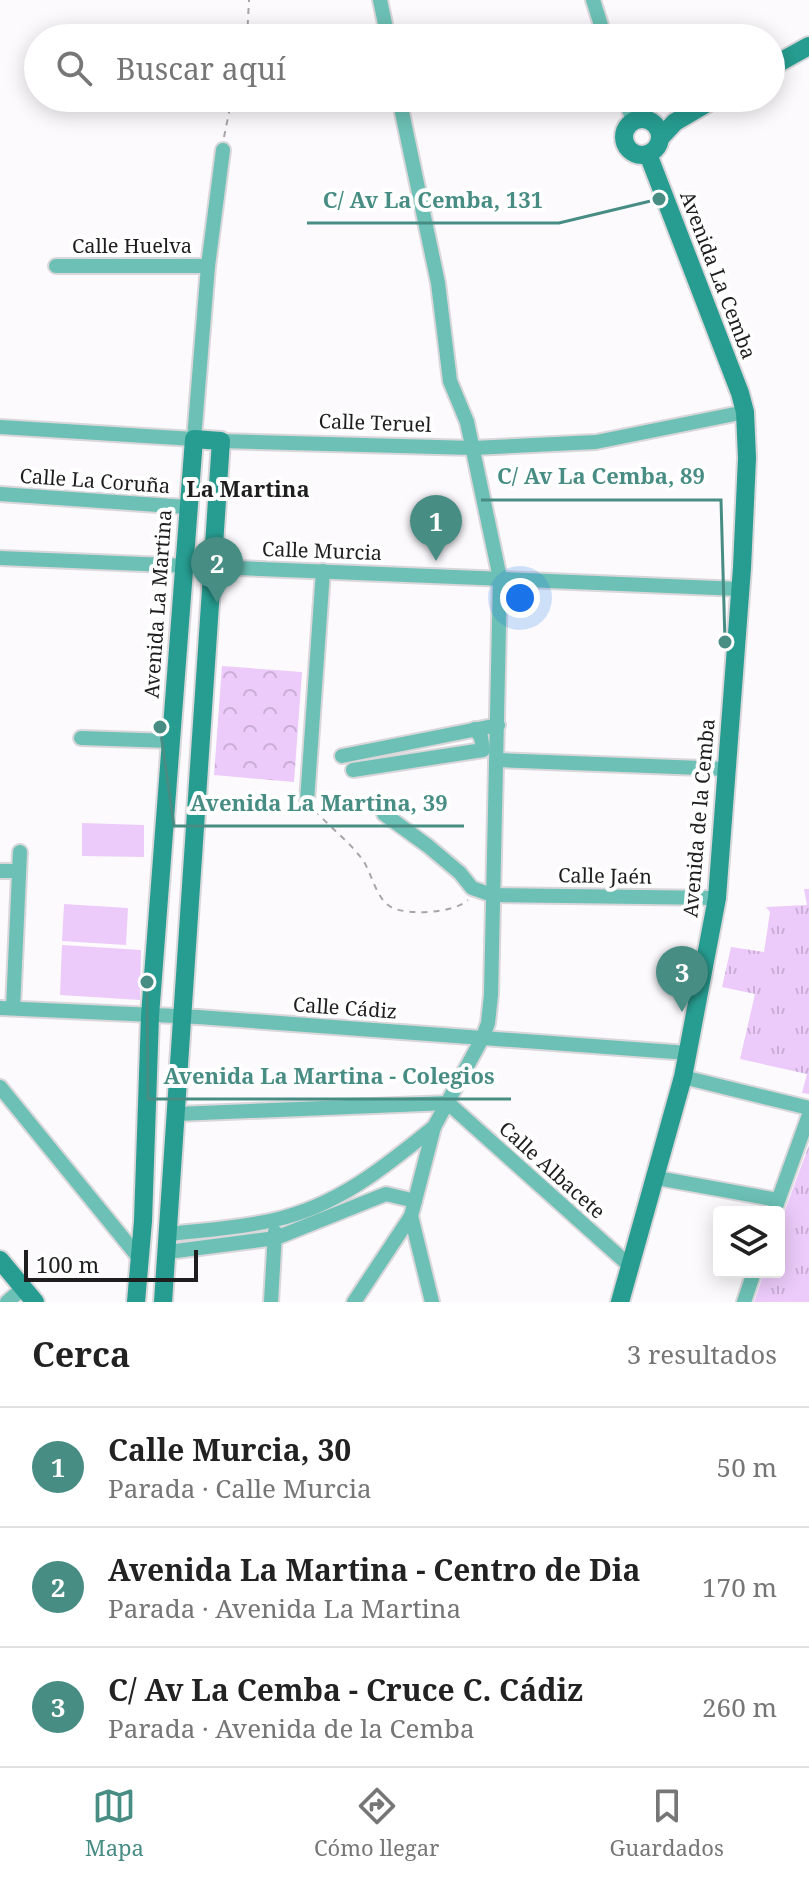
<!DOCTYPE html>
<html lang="es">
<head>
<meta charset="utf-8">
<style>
  body { margin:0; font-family:"Noto Serif",serif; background:#f2f2f2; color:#222 }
  .controls { position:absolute; right:24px; bottom:24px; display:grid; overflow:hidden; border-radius:8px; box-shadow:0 4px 20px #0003 }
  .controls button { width:72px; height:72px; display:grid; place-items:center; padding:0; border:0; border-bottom:2px solid #e0e0e0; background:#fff; color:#222; font:40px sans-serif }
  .scale { position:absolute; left:24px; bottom:20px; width:174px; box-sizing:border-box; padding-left:8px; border:4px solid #1f1e1f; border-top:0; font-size:22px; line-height:28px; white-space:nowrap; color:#1f1e1f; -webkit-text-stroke:6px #fff; paint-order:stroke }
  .you { position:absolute; left:520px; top:598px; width:28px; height:28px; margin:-20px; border:6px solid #fff; border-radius:50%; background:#1a73e8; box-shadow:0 0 0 12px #1a73e833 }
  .badge { display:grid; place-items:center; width:52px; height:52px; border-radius:50%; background:#478d84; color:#fff; font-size:26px; font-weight:700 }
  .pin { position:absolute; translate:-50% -66px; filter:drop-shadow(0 2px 4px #0008) }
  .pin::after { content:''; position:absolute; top:42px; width:28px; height:24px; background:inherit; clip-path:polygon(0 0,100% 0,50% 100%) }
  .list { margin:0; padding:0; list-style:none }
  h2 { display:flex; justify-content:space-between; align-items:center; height:104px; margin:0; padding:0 32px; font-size:34px }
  h2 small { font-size:26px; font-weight:400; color:#767676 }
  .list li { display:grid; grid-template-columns:52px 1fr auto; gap:24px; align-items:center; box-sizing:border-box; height:120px; padding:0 32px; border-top:2px solid #e0e0e0 }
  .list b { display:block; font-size:30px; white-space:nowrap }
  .list p { margin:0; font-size:26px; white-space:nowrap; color:#767676 }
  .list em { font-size:26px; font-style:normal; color:#767676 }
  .icon { flex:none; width:44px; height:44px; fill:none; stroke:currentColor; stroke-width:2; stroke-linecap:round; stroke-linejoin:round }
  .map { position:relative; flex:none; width:809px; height:1302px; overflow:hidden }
  .search { position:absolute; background:#fff; box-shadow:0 4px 20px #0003; left:24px; right:24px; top:24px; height:88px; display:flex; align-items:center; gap:20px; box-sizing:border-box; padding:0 28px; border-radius:44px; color:#767676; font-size:30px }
  .sheet { height:464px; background:#fff }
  nav { display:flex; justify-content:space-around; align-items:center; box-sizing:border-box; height:112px; border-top:2px solid #e0e0e0; background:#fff; font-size:22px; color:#767676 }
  nav a { display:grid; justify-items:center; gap:4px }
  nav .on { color:#478d84 }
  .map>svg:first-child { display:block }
</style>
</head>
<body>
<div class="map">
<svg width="809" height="1302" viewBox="0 0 809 1302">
  <defs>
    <pattern id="grass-tufts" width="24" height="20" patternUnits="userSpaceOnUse" patternTransform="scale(2)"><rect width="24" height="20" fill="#eccbfa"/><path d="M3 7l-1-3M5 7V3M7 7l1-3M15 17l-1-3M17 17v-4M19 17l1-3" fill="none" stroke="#caaed6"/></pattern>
    <pattern id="park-crowns" width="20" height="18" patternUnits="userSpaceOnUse" patternTransform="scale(2)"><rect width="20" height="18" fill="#eccbfa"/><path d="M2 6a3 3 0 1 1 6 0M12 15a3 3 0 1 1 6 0" fill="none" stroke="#caaed6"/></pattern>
  </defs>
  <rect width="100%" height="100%" fill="#fcfafd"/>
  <g fill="url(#grass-tufts)">
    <polygon points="804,889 809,889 809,1094 802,1093 807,1074 740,1059 755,994 722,987 731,947 764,952 770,912 766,907 807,905"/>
    <polygon points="809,1145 809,1302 754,1302 764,1272 779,1272 779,1226"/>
  </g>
  <polygon fill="url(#park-crowns)" points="222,666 302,672 294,782 214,775"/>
  <g fill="#eccbfa">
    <polygon points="82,823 144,825 144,857 82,856"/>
    <polygon points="64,904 128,908 126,945 62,941"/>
    <polygon points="62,945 141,950 140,1000 60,995"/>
  </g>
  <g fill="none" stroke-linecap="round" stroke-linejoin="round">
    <g stroke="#d9d7d9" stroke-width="18">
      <g id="street">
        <polyline points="380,0 388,38"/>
        <polyline points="593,0 605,38"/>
        <polyline points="625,98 633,121"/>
        <polyline points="56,266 208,266"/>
        <polyline points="0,427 194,439 208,266 223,150"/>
        <polyline points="221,441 473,448 596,442 745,412"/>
        <polyline points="0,494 187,507"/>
        <polyline points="0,558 740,589"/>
        <polyline points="81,738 171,741"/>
        <polyline points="342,756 498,725"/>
        <polyline points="497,760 727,769"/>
        <polyline points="353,770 483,750 481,737 475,729"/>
        <polyline points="307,801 323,571"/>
        <polyline points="384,814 428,846 460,873 472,888 492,895 717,898"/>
        <polyline points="0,871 18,871"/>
        <polyline points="0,1008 198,1017 688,1053"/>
        <polyline points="13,1008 20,852"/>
        <polyline points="683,1077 809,1108"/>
        <polyline points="0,1087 140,1259"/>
        <polyline points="448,1103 630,1266"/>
        <polyline points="177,1114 448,1103"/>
        <polyline points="657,1178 778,1200"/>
        <polyline points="774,1212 809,1115"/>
        <polyline points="411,1216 432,1302"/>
        <path d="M169 1234C204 1230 240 1228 274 1220 337 1206 385 1167 434 1127"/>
        <polyline points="168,1252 276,1238 386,1194 415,1201"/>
        <polyline points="7,1302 23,1288"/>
        <polyline points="271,1302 275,1232"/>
        <polyline points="354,1302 411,1216 434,1127 483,1037 488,1023 491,995 500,578 467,422 450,381 438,283 399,98"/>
        <polyline points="744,1302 754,1272"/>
      </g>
    </g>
    <g stroke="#d9d7d9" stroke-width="22">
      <g id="secondary">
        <polyline points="771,67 809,46"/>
        <circle cx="642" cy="137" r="18"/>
        <polyline points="660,138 675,122 716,98"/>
        <polyline points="0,1260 35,1302"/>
        <polyline points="136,1302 143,1221 150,1016 194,439 221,441 163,1302"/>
        <polyline points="620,1302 683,1077 717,898 742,568 747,458 745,412 740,393 648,154"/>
      </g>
    </g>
    <g stroke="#a7a5a8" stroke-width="2" stroke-dasharray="6 6" stroke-linecap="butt">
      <polyline points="247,38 249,0"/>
      <polyline points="224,137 232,98"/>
      <path d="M315 810C329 827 349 841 362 859 372 872 375 898 391 907 407 916 455 913 468 900"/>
    </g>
    <use href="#street" stroke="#6cc0b5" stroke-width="14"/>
    <use href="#secondary" stroke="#279d91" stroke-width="18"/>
  </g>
  <g text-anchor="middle" stroke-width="8" stroke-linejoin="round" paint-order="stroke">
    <g font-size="20" fill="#1f1e1f" stroke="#fff">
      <text x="132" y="253">Calle Huelva</text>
      <text transform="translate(718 275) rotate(69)" y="7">Avenida La Cemba</text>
      <text transform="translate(375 423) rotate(2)" y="7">Calle Teruel</text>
      <text transform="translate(95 481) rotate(4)" y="7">Calle La Coruña</text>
      <text transform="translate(322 551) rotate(2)" y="7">Calle Murcia</text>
      <text transform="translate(158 604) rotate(-86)" y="7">Avenida La Martina</text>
      <text transform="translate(699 818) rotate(-85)" y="7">Avenida de la Cemba</text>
      <text transform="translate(605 876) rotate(1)" y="7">Calle Jaén</text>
      <text transform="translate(345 1008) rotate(4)" y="7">Calle Cádiz</text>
      <text transform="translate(552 1170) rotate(42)" y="7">Calle Albacete</text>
    </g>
    <g font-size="22" font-weight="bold" fill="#1f1e1f" stroke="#fff">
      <text x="248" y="497">La Martina</text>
    </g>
  </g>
  <path fill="none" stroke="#478d84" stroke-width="3" d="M659 199L559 223H307M725 642L721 500H481M160 727L174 826H464M147 982L148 1099H511"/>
  <g fill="#478d84" stroke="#fff" stroke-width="3">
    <circle cx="659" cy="199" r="8"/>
    <circle cx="725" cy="642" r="8"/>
    <circle cx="160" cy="727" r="8"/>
    <circle cx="147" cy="982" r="8"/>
  </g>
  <g font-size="22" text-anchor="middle" font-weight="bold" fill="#478d84" stroke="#fff" stroke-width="8" stroke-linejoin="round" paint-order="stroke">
    <text x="433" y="208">C/ Av La Cemba, 131</text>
    <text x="601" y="484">C/ Av La Cemba, 89</text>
    <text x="319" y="811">Avenida La Martina, 39</text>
    <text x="329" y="1084">Avenida La Martina - Colegios</text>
  </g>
</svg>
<div class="controls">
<button><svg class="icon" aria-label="layers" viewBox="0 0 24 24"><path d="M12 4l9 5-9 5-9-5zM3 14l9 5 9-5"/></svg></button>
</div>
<div class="scale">100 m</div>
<div class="you"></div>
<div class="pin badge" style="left:436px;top:561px">1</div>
<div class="pin badge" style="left:217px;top:603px">2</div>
<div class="pin badge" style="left:682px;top:1012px">3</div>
<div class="search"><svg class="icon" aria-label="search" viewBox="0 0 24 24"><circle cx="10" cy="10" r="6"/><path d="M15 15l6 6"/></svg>Buscar aquí</div>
</div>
<section class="sheet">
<h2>Cerca<small>3 resultados</small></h2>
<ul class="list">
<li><span class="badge">1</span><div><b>Calle Murcia, 30</b><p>Parada · Calle Murcia</p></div><em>50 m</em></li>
<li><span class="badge">2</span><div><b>Avenida La Martina - Centro de Dia</b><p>Parada · Avenida La Martina</p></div><em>170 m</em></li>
<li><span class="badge">3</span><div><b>C/ Av La Cemba - Cruce C. Cádiz</b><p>Parada · Avenida de la Cemba</p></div><em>260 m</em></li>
</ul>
</section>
<nav>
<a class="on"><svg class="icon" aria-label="map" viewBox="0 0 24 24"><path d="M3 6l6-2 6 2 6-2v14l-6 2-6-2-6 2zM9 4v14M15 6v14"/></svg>Mapa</a>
<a><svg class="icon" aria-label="directions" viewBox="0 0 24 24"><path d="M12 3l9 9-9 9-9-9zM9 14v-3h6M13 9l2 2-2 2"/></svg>Cómo llegar</a>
<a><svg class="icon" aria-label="saved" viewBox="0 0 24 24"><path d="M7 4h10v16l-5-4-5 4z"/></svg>Guardados</a>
</nav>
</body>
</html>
